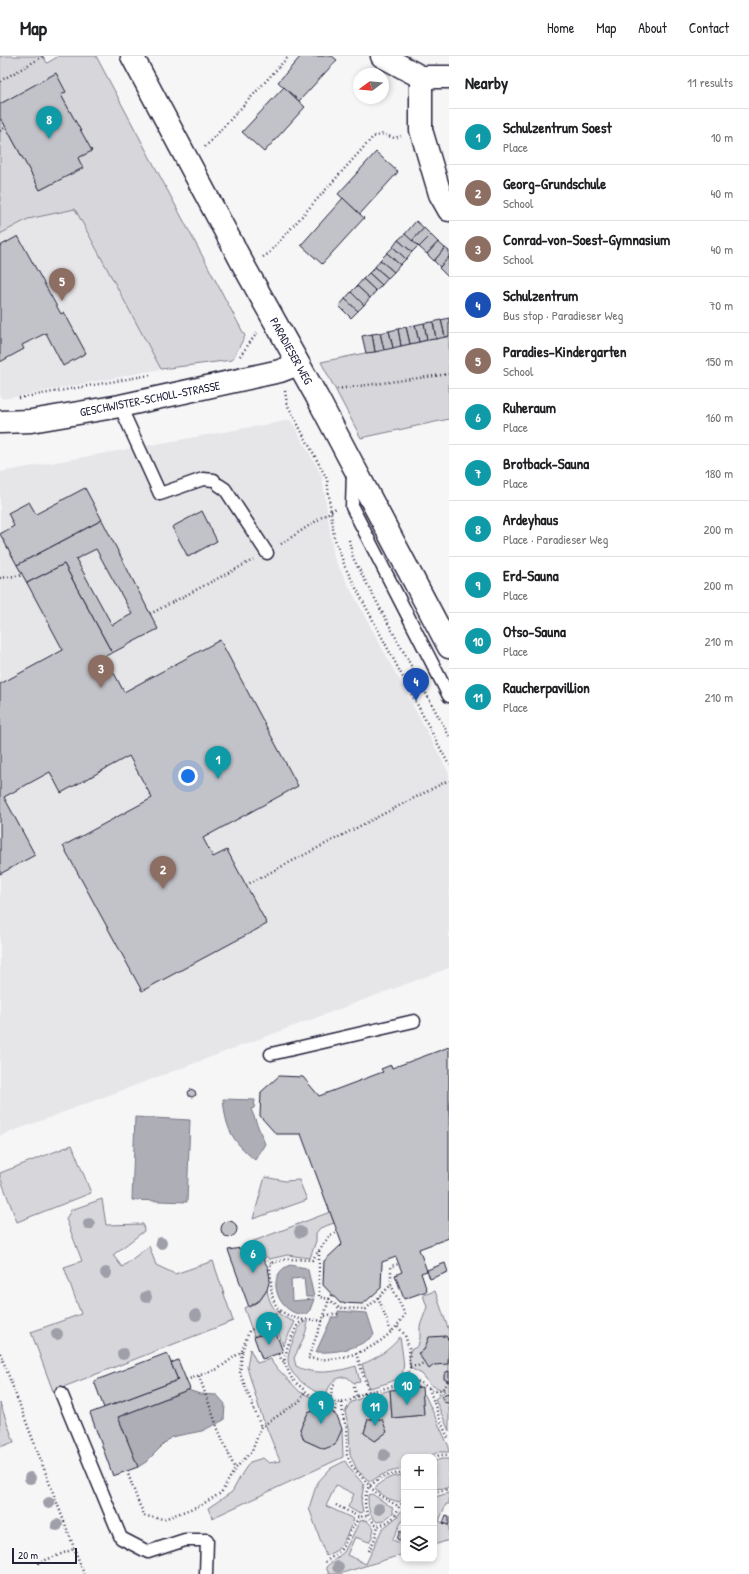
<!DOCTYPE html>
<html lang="en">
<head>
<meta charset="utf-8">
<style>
  body { margin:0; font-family:"Patrick Hand",sans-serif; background:#f6f6f6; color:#202124 }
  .controls { position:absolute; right:12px; bottom:12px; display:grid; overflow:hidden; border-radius:8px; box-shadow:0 2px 6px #0003 }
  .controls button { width:36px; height:36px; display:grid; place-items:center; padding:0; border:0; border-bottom:1px solid #e0e0e0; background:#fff; color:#202124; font:20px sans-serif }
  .compass { position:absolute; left:353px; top:12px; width:36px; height:36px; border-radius:50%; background:#fff; box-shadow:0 2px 6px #0003; rotate:254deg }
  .scale { position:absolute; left:12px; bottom:10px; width:65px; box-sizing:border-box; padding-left:4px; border:2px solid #22223b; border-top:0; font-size:11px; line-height:14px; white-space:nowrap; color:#22223b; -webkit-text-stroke:3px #fff; paint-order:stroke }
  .you { position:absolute; left:188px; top:720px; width:14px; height:14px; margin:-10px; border:3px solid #fff; border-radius:50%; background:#1a73e8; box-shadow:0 0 0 6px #1a73e833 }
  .badge { display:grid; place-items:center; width:26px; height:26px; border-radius:50%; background:#db2777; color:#fff; font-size:13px; font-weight:700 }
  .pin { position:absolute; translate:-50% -33px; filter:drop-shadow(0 1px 2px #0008) }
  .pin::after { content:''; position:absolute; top:21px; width:14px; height:12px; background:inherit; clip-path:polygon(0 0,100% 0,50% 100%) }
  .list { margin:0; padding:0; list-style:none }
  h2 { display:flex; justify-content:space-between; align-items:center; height:52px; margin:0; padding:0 16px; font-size:17px }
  h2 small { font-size:13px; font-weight:400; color:#757577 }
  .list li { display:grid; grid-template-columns:26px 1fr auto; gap:12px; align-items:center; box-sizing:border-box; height:56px; padding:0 16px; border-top:1px solid #e0e0e0 }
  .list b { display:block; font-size:15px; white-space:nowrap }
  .list p { margin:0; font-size:13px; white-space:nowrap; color:#757577 }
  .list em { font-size:13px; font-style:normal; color:#757577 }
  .icon { flex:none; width:22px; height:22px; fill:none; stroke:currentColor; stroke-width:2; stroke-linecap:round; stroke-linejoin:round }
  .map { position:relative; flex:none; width:449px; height:1518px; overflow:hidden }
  header { display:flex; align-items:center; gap:24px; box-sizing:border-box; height:56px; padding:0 20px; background:#fff; border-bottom:1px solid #e0e0e0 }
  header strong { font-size:19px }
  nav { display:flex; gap:22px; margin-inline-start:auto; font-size:14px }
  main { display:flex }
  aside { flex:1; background:#fff }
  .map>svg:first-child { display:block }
</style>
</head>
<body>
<header>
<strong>Map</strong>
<nav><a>Home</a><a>Map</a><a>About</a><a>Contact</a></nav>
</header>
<main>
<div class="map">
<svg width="449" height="1518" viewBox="0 0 449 1518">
  <rect width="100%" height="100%" fill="#f6f6f7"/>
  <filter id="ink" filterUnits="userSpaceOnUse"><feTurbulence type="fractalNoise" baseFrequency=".025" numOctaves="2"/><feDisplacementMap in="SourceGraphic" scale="8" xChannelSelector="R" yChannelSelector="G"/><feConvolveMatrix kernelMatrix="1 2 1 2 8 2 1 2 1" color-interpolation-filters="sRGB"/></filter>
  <g filter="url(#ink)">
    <g fill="#e6e6e9">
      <polygon points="75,153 161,313 4,343 0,341 0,178 28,163"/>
      <polygon points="291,364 322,420 334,502 449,717 449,912 0,1080 0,416"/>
    </g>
    <g fill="#d7d7db" stroke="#7c7c8b">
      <polygon points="0,0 43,0 47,7 59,0 96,0 245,280 232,304 161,313 75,153 28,163 0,178 0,64 2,64 40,134 82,112 78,102 91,95 61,39 56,18 0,48"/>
      <polygon points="449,280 449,363 361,382 321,306"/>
      <polygon points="72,1089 91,1137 17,1166 0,1121 0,1117"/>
      <polygon points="265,1121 285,1125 299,1124 307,1144 253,1163"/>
      <polygon points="102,1143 106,1169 143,1168 144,1175 113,1199 122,1211 149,1190 156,1209 175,1218 213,1205 233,1265 53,1335 31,1276 81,1258 64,1211 82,1205 66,1163 71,1154"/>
      <polygon points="330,1156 334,1167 320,1172 316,1177 316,1185 310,1202 287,1199 270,1203 246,1188"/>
      <path d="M267 1234C270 1252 278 1260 295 1266L283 1290 277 1272 254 1280 244 1252 260 1244Z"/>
      <polygon points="435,1235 449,1275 449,1375 435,1343 445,1335 431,1329 422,1318 410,1312 409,1295 418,1290 420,1282 420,1270 427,1251 423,1239"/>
      <path d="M304 1266H308C306 1279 300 1290 294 1302L296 1310C314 1320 337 1316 356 1310L360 1326 354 1327 347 1321C335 1320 329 1329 326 1339 316 1337 311 1333 304 1328 287 1314 284 1305 293 1285 296 1278 298 1271 304 1266Z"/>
      <path d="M400 1281C406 1321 409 1322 369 1332L362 1308C376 1303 391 1293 400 1281Z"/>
      <polygon points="250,1293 257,1307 271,1303 273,1308 300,1336 321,1346 323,1353 318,1353 308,1357 300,1373 304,1384 324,1393 342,1373 343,1401 212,1462 208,1452 232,1436 243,1416 250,1406 263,1402 269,1407 280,1405 261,1358 247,1311"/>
      <path d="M390 1334 392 1362 424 1359 422 1338 425 1339 449 1391V1396H438L428 1401H404V1413C392 1415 382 1417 372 1425L368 1424 357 1414 350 1398 349 1372 345 1356 350 1347 364 1341 372 1356 370 1364H368L364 1377 376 1385 386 1376 376 1363V1349L369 1345 367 1341Z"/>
      <polygon points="0,1347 14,1386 0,1391"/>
      <polygon points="442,1403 449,1403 449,1430 447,1432 434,1433 434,1405"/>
      <polygon points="345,1405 350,1413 364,1429 361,1445 363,1456 358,1457 348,1451 354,1438 336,1429 326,1450 354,1463 344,1485 337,1494 326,1500 309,1452 317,1427 331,1412"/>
      <path d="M404 1419V1442L399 1446 387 1442 375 1433C381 1423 393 1420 404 1419Z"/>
      <polygon points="449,1437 449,1448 446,1448 439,1465 449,1470 449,1484 434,1489 435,1441"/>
      <path d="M372 1438 393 1452V1457L383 1465 377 1466C368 1458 368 1450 368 1439Z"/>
      <polygon points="404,1451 404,1465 402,1465 392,1484 404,1488 404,1498 339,1518 329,1518 326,1511 344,1496 360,1465 366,1464 374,1472 372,1481 369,1486 355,1481 347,1499 366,1508 382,1473 397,1461"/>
    </g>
    <g fill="#aeaeb7" stroke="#767685">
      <path d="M223 1043 255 1044 254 1052 251 1053 265 1088 255 1104C231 1084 226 1073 223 1043Z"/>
      <polygon points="135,1061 190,1064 187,1146 132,1144"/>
      <path d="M290 1209 306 1212 308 1214 314 1241H306L304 1222 291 1223 292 1245 314 1243 310 1254 306 1258C280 1262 262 1219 290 1209Z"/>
      <path d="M338 1255 367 1257 374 1279C358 1293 337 1297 316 1296L332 1261H338Z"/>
      <polygon points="188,1334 200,1338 217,1339 225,1348 224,1364 202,1375 171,1381 146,1406 138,1411 118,1361"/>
    </g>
    <g fill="#c2c2c9" stroke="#22223b" fill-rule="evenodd">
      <polygon points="301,0 332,0 337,4 299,45 278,26"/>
      <polygon points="56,17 66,36 61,39 92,95 78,102 83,112 40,134 2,64 0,64 0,48"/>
      <polygon points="284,31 305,51 264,96 242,76"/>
      <polygon points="376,96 398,116 360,158 338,138"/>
      <polygon points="343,142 364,162 322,208 301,189"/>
      <polygon points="416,165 424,172 412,185 405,178"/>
      <polygon points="424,172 431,179 419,191 412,185"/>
      <polygon points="405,178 418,190 412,196 398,184"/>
      <polygon points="431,179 438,186 427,198 419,191"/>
      <polygon points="18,180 61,258 64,256 86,297 63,310 46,277 22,289 24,293 0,306 0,190"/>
      <polygon points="398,184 412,196 406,203 393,191"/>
      <polygon points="438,186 445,192 434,205 427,198"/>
      <polygon points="393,191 406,203 400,209 387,197"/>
      <polygon points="445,192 449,195 449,201 440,211 434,205"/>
      <polygon points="387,197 400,209 394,216 380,204"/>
      <polygon points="449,201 449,222 439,212"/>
      <polygon points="380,204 394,216 388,222 375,211"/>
      <polygon points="375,211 388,222 382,229 369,217"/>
      <polygon points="369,217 382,229 376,235 363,223"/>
      <polygon points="363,223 376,235 370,242 357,230"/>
      <polygon points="357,230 370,242 364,249 351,236"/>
      <polygon points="351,236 364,249 358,255 345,243"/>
      <polygon points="345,243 358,255 351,262 339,250"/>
      <polygon points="449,262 449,280 445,281 441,264"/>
      <polygon points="441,264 445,281 436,283 433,266"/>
      <polygon points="433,266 436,283 427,284 424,267"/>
      <polygon points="424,267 427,284 419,286 415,269"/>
      <polygon points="415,269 419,286 410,288 406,271"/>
      <polygon points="406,271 410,288 401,290 398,273"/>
      <polygon points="398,273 401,290 393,292 389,275"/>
      <polygon points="389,275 393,292 384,294 380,277"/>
      <polygon points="380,277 384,294 375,296 372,278"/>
      <polygon points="372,278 375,296 366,297 362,280"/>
      <polygon points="85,432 102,464 17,509 0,478 14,470 8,457 29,446 36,458"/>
      <polygon points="202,455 217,485 188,501 172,471"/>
      <path d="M102 464 158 573 112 597 64 508 27 527 17 509ZM96 493 132 558 112 569 76 503Z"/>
      <polygon points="64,508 112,597 105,600 124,636 220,584 298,730 203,782 213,801 227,794 267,868 142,935 63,790 152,742 129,700 61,737 50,716 4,741 35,799 0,818 0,628 63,594 27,527"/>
      <polygon points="449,991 449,1182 419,1193 427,1215 421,1217 427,1235 404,1243 395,1219 402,1216 396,1201 382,1206 381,1232 363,1248 340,1247 323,1229 324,1205 342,1188 330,1156 301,1078 276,1078 260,1060 261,1036 279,1020 303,1021 319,1040 380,1017 383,1016 381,1013 391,1009 392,1012"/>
      <polygon points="191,1033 195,1035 196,1039 192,1041 189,1040 188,1036"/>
      <circle cx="229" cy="1173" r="8"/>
      <polygon points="241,1192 252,1194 262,1202 268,1211 270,1223 267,1234 260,1244 249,1251 228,1194"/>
      <polygon points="445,1207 448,1216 430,1223 427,1214"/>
      <polygon points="275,1274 283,1296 262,1303 254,1281"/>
      <polygon points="446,1280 449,1285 448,1308 434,1309 429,1313 418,1297 424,1294 429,1281"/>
      <polygon points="167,1297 178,1324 104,1352 94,1325"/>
      <polygon points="178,1304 190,1333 118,1361 138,1411 113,1420 90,1357 178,1324 171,1307"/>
      <polygon points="449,1315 449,1325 448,1325 444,1323 444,1319 446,1316"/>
      <polygon points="422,1331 424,1359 392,1362 390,1334"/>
      <polygon points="449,1337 449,1347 447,1347 444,1346 442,1341 445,1338"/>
      <polygon points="318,1353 330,1353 338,1362 342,1373 335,1389 324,1393 304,1384 300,1373 308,1357"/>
      <polygon points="368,1363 382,1363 387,1376 375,1385 364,1377"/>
      <polygon points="446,1459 449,1460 449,1469 443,1467"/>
      <polygon points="400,1475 404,1477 404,1486 397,1483"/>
    </g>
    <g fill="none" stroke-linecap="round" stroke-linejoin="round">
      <g stroke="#22223b" stroke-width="15">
        <g id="lane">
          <polyline points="120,350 160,438 203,423 214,424"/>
          <polyline points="353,415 352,451 449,640"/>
          <polyline points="219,429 225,433 267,497"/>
          <polyline points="271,998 414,965"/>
          <polyline points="61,1337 121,1482 148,1496 185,1484 207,1484 206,1518"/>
        </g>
      </g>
      <g stroke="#22223b" stroke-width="25">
        <g id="street">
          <polyline points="382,0 421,21 449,21"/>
          <polyline points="421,21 421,74 440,138 449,154"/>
          <polyline points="0,366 31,365 120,350 280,315 298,308"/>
        </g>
      </g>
      <g stroke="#22223b" stroke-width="25">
        <polyline id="secondary" points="132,0 245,212 317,341 449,591"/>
      </g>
      <g stroke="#22223b" stroke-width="2.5" stroke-dasharray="1 3" stroke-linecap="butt">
        <polyline points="0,25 44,0"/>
        <polyline points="0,75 6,71"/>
        <polyline points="205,91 289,0"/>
        <polyline points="263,201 268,198 373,81 383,78 394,82 401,80"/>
        <polyline points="240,300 257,277"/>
        <polyline points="337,333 449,318"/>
        <polyline points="285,335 287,348 327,423 334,481 345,511 449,709"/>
        <polyline points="19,342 150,319"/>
        <polyline points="349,484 353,502 449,680"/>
        <polyline points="281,488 336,452"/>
        <polyline points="0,522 23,519"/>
        <polyline points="150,558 253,504"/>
        <polyline points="246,829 449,724"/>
        <polyline points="248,1193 248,1192 252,1193 271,1207"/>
        <polyline points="319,1195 319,1241 329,1243 339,1252 366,1253 391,1229 391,1210 399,1208"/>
        <path d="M332 1239 329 1243 324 1260 308 1302C343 1308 387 1291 405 1258L391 1229"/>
        <polyline points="378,1241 391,1276"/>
        <polyline points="325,1260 332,1258 338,1258"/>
        <path d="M303 1264C277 1258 271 1249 271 1224 271 1218 269 1213 271 1207L287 1203 312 1204 330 1179 338 1176"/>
        <polyline points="323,1265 308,1263 298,1268 288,1289 284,1306 292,1323 311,1340 320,1340 337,1347 349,1345 364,1337 394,1330 406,1323 410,1312 409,1292 405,1279 397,1270"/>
        <polyline points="242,1296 240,1317 261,1371"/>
        <polyline points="0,1297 84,1518"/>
        <polyline points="356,1297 369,1336"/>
        <polyline points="279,1298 281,1303 284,1306"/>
        <polyline points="410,1310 418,1310 425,1306"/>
        <polyline points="199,1320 218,1373 235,1413"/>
        <path d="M406 1323C422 1320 438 1349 448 1325"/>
        <polyline points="186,1324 218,1313 242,1295 249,1275 268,1264 280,1255"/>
        <polyline points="416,1325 416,1332"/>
        <polyline points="354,1331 357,1341"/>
        <polyline points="429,1332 440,1364 449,1384"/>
        <polyline points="436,1335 441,1339 442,1341"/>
        <polyline points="364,1337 368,1346 375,1352 373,1363"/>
        <polyline points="330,1345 333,1330 336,1327"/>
        <polyline points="342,1347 343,1361 347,1373 347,1399 352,1410 377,1438 398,1450"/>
        <polyline points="114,1348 115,1351"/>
        <polyline points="334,1358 337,1347"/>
        <polyline points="434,1401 440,1399 449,1399"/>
        <polyline points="127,1415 139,1448 145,1460 164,1463 201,1449 221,1437 235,1413 252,1395 261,1371 300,1345 305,1335"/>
        <path d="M404 1416 382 1421 369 1430C362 1445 364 1460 378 1470 384 1468 391 1465 395 1459 399 1453 397 1451 404 1446"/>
        <polyline points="434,1437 449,1433"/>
        <polyline points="336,1449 359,1461"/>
        <polyline points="369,1495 375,1482 378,1470"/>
        <polyline points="325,1506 338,1497 344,1489 350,1476 359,1461 367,1460"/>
        <polyline points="38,1507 74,1493"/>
      </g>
      <use href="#lane" stroke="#fff" stroke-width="12"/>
      <use href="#street" stroke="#fff" stroke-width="22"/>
      <use href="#secondary" stroke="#fff" stroke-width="22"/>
    </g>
    <g fill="#9f9faa">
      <circle cx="89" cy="1168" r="6"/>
      <circle cx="300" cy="1176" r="6"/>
      <circle cx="161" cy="1187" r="6"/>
      <circle cx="106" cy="1217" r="6"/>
      <circle cx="146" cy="1241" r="6"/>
      <circle cx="196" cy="1259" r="6"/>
      <circle cx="57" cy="1278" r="6"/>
      <circle cx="123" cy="1298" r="6"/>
      <circle cx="384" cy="1399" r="6"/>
      <circle cx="30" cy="1422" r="6"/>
      <circle cx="49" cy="1447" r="6"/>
      <circle cx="379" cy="1453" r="6"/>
      <circle cx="57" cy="1469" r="6"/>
      <circle cx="338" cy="1511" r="6"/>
    </g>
  </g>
  <g text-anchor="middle" stroke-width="3" stroke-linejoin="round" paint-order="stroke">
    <g font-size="12" fill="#22223b" stroke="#fff">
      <text transform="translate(291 295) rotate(61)" y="4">PARADIESER WEG</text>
      <text transform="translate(150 343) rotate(-11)" y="4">GESCHWISTER-SCHOLL-STRASSE</text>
    </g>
  </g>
</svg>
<div class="controls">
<button>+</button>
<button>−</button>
<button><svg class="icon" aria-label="layers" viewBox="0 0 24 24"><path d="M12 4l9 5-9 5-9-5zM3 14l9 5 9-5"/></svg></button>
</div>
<svg class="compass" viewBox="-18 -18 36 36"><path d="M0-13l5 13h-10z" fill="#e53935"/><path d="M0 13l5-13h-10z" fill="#757577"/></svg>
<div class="scale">20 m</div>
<div class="you"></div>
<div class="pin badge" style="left:218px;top:723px;background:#0f9aa8">1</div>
<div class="pin badge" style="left:163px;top:833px;background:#8d6e63">2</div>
<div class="pin badge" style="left:101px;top:632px;background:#8d6e63">3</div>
<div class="pin badge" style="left:416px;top:645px;background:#1a4fb4">4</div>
<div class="pin badge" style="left:62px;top:245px;background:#8d6e63">5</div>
<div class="pin badge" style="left:253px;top:1217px;background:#0f9aa8">6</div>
<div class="pin badge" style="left:269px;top:1289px;background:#0f9aa8">7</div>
<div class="pin badge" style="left:49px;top:83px;background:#0f9aa8">8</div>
<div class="pin badge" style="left:321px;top:1368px;background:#0f9aa8">9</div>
<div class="pin badge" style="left:407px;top:1349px;background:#0f9aa8">10</div>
<div class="pin badge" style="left:375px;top:1370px;background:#0f9aa8">11</div>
</div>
<aside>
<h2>Nearby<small>11 results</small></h2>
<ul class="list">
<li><span class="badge" style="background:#0f9aa8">1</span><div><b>Schulzentrum Soest</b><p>Place</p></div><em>10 m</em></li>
<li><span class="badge" style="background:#8d6e63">2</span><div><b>Georg-Grundschule</b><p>School</p></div><em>40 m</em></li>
<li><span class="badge" style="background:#8d6e63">3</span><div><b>Conrad-von-Soest-Gymnasium</b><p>School</p></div><em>40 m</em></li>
<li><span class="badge" style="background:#1a4fb4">4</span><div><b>Schulzentrum</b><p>Bus stop · Paradieser Weg</p></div><em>70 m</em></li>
<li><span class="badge" style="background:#8d6e63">5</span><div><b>Paradies-Kindergarten</b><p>School</p></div><em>150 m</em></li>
<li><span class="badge" style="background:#0f9aa8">6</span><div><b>Ruheraum</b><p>Place</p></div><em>160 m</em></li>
<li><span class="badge" style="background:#0f9aa8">7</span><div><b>Brotback-Sauna</b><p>Place</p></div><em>180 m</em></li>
<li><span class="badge" style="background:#0f9aa8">8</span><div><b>Ardeyhaus</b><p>Place · Paradieser Weg</p></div><em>200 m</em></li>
<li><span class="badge" style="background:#0f9aa8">9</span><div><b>Erd-Sauna</b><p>Place</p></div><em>200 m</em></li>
<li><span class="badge" style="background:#0f9aa8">10</span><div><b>Otso-Sauna</b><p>Place</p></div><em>210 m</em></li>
<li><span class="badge" style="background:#0f9aa8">11</span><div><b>Raucherpavillion</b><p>Place</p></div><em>210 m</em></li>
</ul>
</aside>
</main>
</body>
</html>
